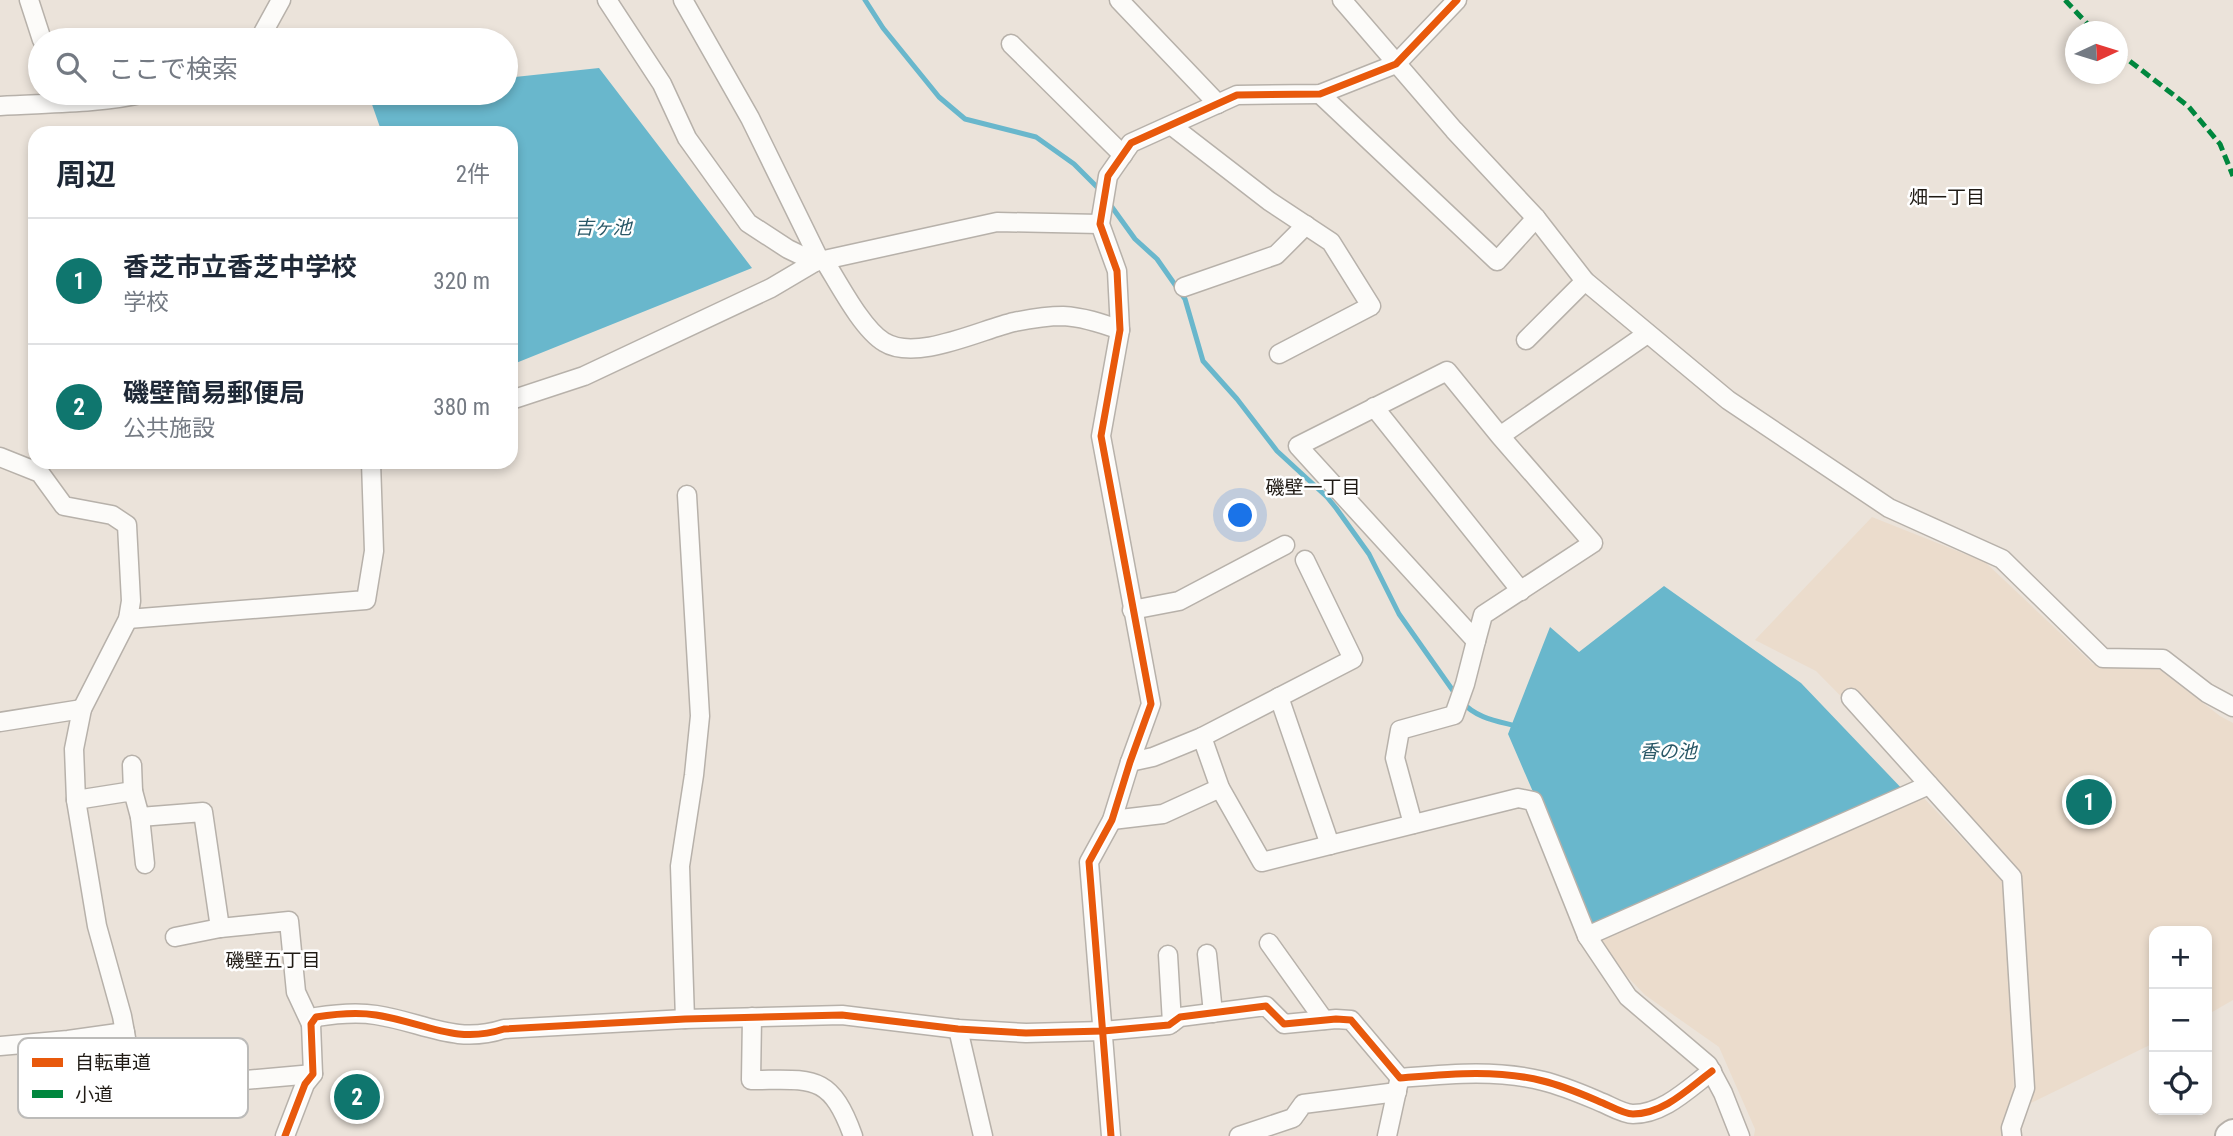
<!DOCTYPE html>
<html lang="ja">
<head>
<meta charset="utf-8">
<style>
  body { margin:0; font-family:"Roboto Condensed","Noto Sans JP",sans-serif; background:#f6f6f7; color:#1f2937 }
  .controls { position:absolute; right:21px; bottom:21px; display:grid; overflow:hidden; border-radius:14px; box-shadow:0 4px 10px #0003 }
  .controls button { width:63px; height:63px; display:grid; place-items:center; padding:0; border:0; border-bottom:2px solid #e0e1e3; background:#fff; color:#1f2937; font:35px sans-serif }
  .compass { position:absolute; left:2065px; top:21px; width:63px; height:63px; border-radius:50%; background:#fff; box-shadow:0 4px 10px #0003; rotate:86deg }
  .you { position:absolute; left:1241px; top:516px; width:24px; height:24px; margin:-18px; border:5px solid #fff; border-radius:50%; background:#1a73e8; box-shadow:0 0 0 10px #1a73e833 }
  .badge { display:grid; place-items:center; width:46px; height:46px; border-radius:50%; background:#0f766e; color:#fff; font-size:23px; font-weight:700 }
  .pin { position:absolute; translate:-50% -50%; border:4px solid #fff; box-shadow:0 2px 7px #0006 }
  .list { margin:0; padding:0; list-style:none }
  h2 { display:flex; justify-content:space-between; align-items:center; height:91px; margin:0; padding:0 28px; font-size:30px }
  h2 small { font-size:23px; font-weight:400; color:#747a83 }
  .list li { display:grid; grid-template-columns:46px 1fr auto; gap:21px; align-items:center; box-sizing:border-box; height:126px; padding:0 28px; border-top:2px solid #e0e1e3 }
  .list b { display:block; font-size:26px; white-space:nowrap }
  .list p { margin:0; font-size:23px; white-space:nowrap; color:#747a83 }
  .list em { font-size:23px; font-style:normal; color:#747a83 }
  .icon { flex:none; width:38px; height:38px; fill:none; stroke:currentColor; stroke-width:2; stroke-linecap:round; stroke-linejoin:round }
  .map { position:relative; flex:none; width:2233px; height:1136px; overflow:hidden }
  .search { position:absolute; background:#fff; box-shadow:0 4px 10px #0003; left:28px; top:28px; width:490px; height:77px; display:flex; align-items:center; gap:18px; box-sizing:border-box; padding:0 24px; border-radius:38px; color:#747a83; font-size:26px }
  .panel { position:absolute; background:#fff; box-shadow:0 4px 10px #0003; left:28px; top:126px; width:490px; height:343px; border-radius:21px }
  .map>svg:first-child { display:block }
</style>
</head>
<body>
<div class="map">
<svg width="2233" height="1136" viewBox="0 0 2233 1136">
  <rect width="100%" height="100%" fill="#ebe3da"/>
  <g fill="#ebdccc">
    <polygon points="1872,517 1985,562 2093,664 2160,670 2220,716 2233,723 2233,1000 2207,1015 2207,931 2154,931 2154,1043 2025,1106 2022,880 1816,671 1755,640"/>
    <polygon points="1922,796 2006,885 2014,1092 2003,1136 1754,1136 1755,1129 1719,1047 1645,995 1621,970 1600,937"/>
  </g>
  <g fill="#69b7cc">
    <polygon points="599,68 752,268 511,365 511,133 382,133 368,93 506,93 506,78"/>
    <polygon points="1664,586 1801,683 1907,794 1591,926 1508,734 1550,627 1579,652"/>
  </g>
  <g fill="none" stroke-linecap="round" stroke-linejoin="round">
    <g stroke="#69b7cc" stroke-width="5">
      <polyline points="865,0 883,28 939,97 965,119 1036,137 1074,164 1102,192"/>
      <polyline points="1109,203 1135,239 1157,259 1185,299 1203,361 1237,399 1277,451 1327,497 1336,508 1369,554 1399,614 1456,695"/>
      <path d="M1462 702C1476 718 1497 721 1516 726"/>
    </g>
    <g stroke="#b7b1aa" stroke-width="21">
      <g id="street">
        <polyline points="29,0 42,40"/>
        <polyline points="607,0 662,84 687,138 748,223 788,249 815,262 997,222 1100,224"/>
        <polyline points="683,0 750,118 820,261"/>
        <polyline points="1119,0 1218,104"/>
        <polyline points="1342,0 1454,130 1536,218 1585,281 1728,400 1889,508 2002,559 2103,658 2163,659 2207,693 2233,707"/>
        <polyline points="259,40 281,0"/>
        <polyline points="1011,44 1123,155"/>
        <polyline points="1320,94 1497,261 1536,218"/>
        <path d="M0 106C48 103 99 104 145 93"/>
        <polyline points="1172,126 1269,201 1331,242 1371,306 1279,354"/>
        <path d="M824 260C838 282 862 329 884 342 916 362 980 330 1014 322 1029 319 1048 316 1063 316 1083 317 1101 323 1120 330"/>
        <polyline points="1184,287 1276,255 1306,225"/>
        <polyline points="1526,340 1585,281"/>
        <polyline points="511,400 584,376 771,288 815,262"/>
        <polyline points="1374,407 1521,591"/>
        <polyline points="1500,436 1593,543 1483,615 1476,641 1298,446 1447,371 1500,436 1647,334"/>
        <polyline points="0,457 40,473 64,506 112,515 127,525 131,601 128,619 82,709 74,749 76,800 97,926 122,1016 134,1082 144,1089 313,1074"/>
        <polyline points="1132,610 1179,601 1285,545"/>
        <polyline points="128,619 366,600 374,551 371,462"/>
        <polyline points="1279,697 1330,845"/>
        <polyline points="1851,698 2012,877 2025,1088 2011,1128 2012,1136"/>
        <polyline points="0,722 82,709"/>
        <polyline points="1202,737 1353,659 1305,560"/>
        <polyline points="1130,762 1153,757 1202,737 1220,788 1262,862 1518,798 1533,801 1587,936 1628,997 1708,1065 1723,1093 1740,1136"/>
        <polyline points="132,765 133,791"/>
        <polyline points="76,800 133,791 140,817 203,812 220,928 289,921 296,992 311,1024"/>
        <polyline points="140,817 145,864"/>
        <polyline points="1112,820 1163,814 1220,788"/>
        <polyline points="1413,824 1395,758 1400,730 1454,715 1465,684 1476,641"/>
        <polyline points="1587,936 1929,785"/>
        <polyline points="175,937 220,928"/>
        <polyline points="1269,943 1324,1020"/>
        <polyline points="1207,954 1213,1013"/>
        <polyline points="1168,955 1172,1023"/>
        <path d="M752 1017 751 1080C811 1080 830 1072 853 1136"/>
        <polyline points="685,1019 680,866 694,775 700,716 687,495"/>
        <polyline points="958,1029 983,1136"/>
        <polyline points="0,1046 68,1040 125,1032"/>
        <path d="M285 1136 305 1084 313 1074 311 1024 316 1017C335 1014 358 1012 376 1015 423 1022 455 1045 504 1029L685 1019 842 1015 958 1029 1026 1033 1103 1031 1169 1025 1180 1017 1266 1006 1284 1024 1336 1019 1351 1020 1400 1078C1448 1074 1496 1069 1543 1081 1564 1086 1584 1095 1603 1103 1612 1107 1624 1114 1633 1114 1664 1114 1689 1088 1712 1071"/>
        <polyline points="1111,1136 1089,862 1112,820 1130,762 1151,704 1101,436 1120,330 1117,271 1100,224 1108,176 1131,143 1237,95 1320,94 1396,64 1457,0"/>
        <polyline points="1239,1136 1293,1118 1303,1104 1397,1092"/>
        <polyline points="1387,1136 1399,1081"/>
      </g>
    </g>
    <g stroke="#b7b1aa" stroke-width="30">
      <polyline id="secondary" points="2229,1136 2233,1133"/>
    </g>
    <use href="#street" stroke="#fcfbf9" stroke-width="18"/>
    <use href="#secondary" stroke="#fcfbf9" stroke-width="26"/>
    <g stroke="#00873e" stroke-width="5" stroke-dasharray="10 5" stroke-linecap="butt">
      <polyline points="2065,0 2095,32"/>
      <polyline points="2118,52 2188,106 2220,144 2233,176"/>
    </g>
    <g stroke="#fff" stroke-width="11">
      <g id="cycleway">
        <path d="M285 1136 305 1084 313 1074 311 1024 316 1017C335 1014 358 1012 376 1015 423 1022 455 1045 504 1029L685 1019 842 1015 958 1029 1026 1033 1103 1031 1169 1025 1180 1017 1266 1006 1284 1024 1336 1019 1351 1020 1400 1078C1448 1074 1496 1069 1543 1081 1564 1086 1584 1095 1603 1103 1612 1107 1624 1114 1633 1114 1664 1114 1689 1088 1712 1071"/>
        <polyline points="1111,1136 1089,862 1112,820 1130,762 1151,704 1101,436 1120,330 1117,271 1100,224 1108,176 1131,143 1237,95 1320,94 1396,64 1457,0"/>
      </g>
    </g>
    <use href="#cycleway" stroke="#e8590c" stroke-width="7"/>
  </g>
  <g text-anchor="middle" stroke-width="5" stroke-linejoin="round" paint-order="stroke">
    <g font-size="19" fill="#201b15" stroke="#fff">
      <text x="1947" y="204">畑一丁目</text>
      <text x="1313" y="494">磯壁一丁目</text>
      <text x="273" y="967">磯壁五丁目</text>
    </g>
    <g font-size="19" font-style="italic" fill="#2a5867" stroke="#fff">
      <text x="603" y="234">吉ヶ池</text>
      <text x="1668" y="758">香の池</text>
    </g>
  </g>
  <rect x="18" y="1038" width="230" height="80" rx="10" fill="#fff" stroke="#bcbbb9" stroke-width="2"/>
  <rect x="32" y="1058" width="31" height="9" fill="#e8590c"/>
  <rect x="32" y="1090" width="31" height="8" fill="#00873e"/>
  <g font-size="19" fill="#201b15">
    <text x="75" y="1069">自転車道</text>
    <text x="75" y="1101">小道</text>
  </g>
</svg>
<div class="controls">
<button>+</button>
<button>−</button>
<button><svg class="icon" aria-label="locate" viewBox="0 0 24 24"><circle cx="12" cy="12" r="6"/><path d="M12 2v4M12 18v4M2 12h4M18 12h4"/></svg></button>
</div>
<svg class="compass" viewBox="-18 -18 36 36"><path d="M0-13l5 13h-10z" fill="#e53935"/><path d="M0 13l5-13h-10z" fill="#747a83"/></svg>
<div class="you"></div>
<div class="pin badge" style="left:2089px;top:802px">1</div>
<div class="pin badge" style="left:357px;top:1097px">2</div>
<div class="search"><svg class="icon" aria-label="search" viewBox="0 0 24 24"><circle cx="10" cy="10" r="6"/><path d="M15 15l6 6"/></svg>ここで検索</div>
<section class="panel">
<h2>周辺<small>2件</small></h2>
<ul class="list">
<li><span class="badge">1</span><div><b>香芝市立香芝中学校</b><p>学校</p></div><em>320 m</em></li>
<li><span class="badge">2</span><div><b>磯壁簡易郵便局</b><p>公共施設</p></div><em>380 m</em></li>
</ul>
</section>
</div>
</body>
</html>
